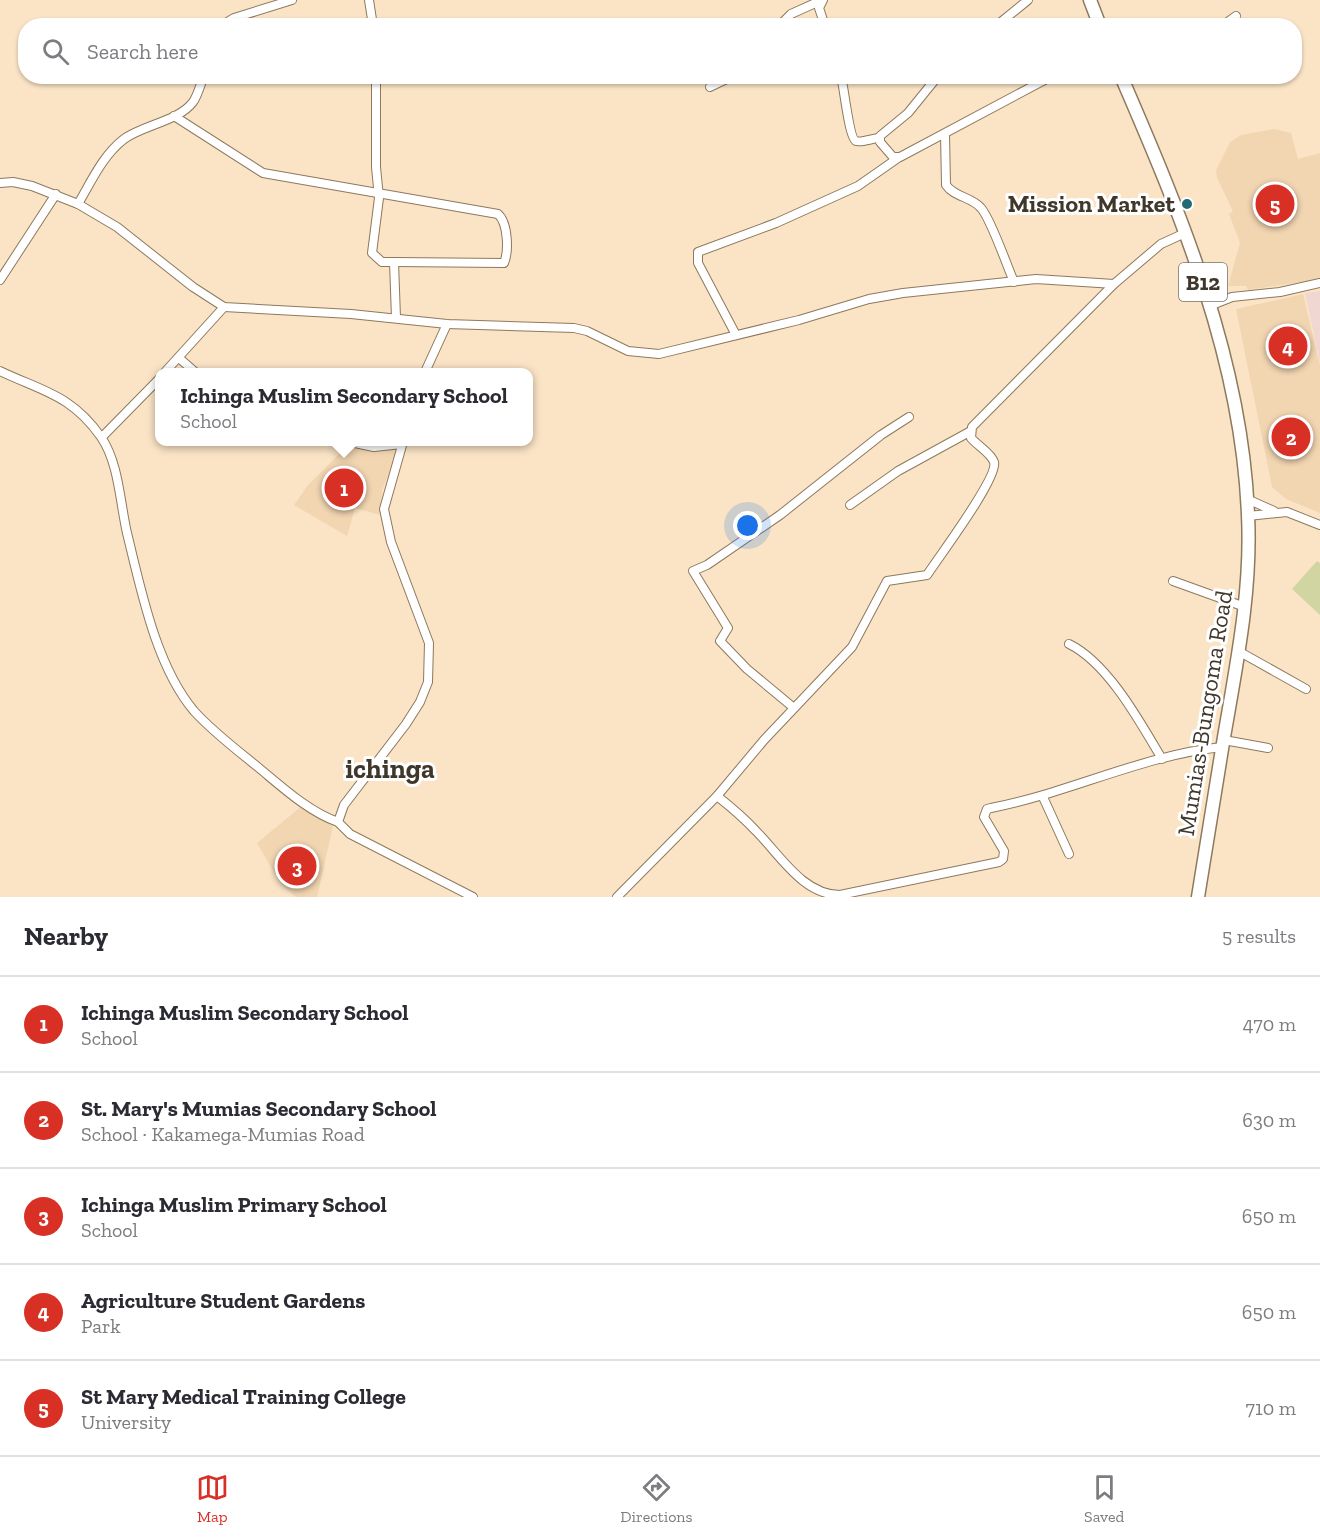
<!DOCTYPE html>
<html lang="en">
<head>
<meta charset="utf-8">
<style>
  body { margin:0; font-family:"Zilla Slab",serif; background:#f2f2f3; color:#2b2b33 }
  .you { position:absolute; left:748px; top:526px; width:21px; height:21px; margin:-15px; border:4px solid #fff; border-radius:50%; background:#1a73e8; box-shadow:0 0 0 9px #1a73e833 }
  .badge { display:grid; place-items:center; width:39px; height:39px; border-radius:50%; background:#d93025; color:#fff; font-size:20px; font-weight:700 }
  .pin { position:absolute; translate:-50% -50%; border:3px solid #fff; box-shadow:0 2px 6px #0006 }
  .popup { position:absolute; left:155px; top:368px; width:378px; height:78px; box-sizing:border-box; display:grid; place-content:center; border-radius:12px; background:#fff; filter:drop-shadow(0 2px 4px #0005); font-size:20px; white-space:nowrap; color:#7c7c81 }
  .popup b { font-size:22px; color:#2b2b33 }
  .popup::after { content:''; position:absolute; left:50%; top:100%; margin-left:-12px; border:12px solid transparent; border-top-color:#fff }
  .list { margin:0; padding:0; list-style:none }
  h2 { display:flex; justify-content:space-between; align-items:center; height:78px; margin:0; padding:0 24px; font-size:26px }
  h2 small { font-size:20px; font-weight:400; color:#7c7c81 }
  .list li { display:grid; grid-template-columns:39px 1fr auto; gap:18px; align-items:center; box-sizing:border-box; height:96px; padding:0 24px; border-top:2px solid #e1e1e2 }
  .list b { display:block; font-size:22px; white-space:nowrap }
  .list p { margin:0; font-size:20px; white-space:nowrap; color:#7c7c81 }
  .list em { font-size:20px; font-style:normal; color:#7c7c81 }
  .icon { flex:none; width:33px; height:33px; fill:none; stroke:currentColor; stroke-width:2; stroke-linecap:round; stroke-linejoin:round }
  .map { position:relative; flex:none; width:1320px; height:897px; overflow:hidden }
  .search { position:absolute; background:#fff; box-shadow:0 2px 4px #0004; left:18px; right:18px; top:18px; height:66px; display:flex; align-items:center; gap:15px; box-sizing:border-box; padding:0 21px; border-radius:24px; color:#7c7c81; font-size:22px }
  .sheet { height:558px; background:#fff }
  nav { display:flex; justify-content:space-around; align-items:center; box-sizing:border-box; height:84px; border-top:2px solid #e1e1e2; background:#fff; font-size:16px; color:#7c7c81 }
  nav a { display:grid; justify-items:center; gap:3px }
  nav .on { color:#d93025 }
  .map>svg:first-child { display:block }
</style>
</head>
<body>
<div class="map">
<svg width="1320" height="897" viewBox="0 0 1320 897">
  <rect width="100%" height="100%" fill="#fbe4c6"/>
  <g fill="#f2d6b2">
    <polygon points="1274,129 1291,133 1298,159 1320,153 1320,279 1248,290 1246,286 1228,286 1240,243 1229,214 1233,211 1217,178 1216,170 1230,142 1241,135"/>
    <polygon points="1303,294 1320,365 1320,513 1286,499 1272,487 1236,309"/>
    <polygon points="349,444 371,451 393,449 396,453 382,491 380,515 355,508 347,536 294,505 308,485"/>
    <polygon points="303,805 333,826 317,897 296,897 281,884 257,843"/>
  </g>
  <polygon fill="#f1d7d2" points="1320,291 1320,362 1305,293"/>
  <polygon fill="#d1d5a1" points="1317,561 1320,563 1320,615 1292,589"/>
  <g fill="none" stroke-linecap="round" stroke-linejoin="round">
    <g stroke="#8d795d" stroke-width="10">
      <g id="minor">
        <polyline points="369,0 373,26"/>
        <polyline points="823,0 819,8 825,26"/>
        <polyline points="221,26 234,18 292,0"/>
        <polyline points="779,26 791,14 822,0"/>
        <polyline points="996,26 1028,0"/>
        <polyline points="1222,26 1236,16"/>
        <polyline points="376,76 376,167 379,198 372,253 382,262 394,262 396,318"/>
        <path d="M841 76C844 87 849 138 856 141 860 143 874 138 879 138"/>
        <polyline points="938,76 908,113 880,136 880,142 893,157 900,157 1052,76"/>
        <polyline points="710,87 733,76"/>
        <path d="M174 116 263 173 498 214C508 223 509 251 504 263L394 262"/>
        <path d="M945 134 946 185C954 197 972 197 981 208 991 219 1007 266 1014 282"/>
        <polyline points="0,183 13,182 32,186 78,204 117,227 193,287 224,307 351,314 447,324 574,328 587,331 628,351 659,354 799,320 869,299 903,293 1036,279 1114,284 1161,244 1185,233"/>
        <path d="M78 204C91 182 103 155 124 139 143 125 179 121 193 102 198 95 200 85 204 76"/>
        <polyline points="0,280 56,194"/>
        <polyline points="1212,305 1232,297 1280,292 1320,283"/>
        <polyline points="736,335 698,263 698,252 776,223 858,186 898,158"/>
        <polyline points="179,358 195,372"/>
        <path d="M0 371C42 391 72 395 101 437 119 463 120 503 127 533 141 590 156 666 194 711 213 732 237 750 259 768 282 787 309 812 338 822"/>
        <polyline points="165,372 224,307"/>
        <polyline points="425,372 447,324"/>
        <polyline points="102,437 160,378"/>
        <polyline points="350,442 374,447 402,444"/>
        <polyline points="403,442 384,509 391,542 429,643 428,682 420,702 406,724 344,805 338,822 350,834 473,897"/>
        <polyline points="1247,499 1274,511"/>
        <polyline points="850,505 898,471 971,431"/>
        <polyline points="1248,516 1287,512 1320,525"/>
        <polyline points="1173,581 1245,607"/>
        <path d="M1069 644C1108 663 1140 722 1162 759"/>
        <polyline points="1240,652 1306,689"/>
        <polyline points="794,708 747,669 720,641 728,628 693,571 707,565 780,515 881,435 909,417"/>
        <polyline points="1224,740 1268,748"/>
        <path d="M717 796C731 807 744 818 756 831 780 855 803 895 840 895L999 862 1003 859 1004 851 984 817 987 809 991 808C1069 793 1143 755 1222 747"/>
        <polyline points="1043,797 1069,854"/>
        <path d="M617 897 717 796 764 740 852 647 887 581 927 575C938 558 999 477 994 462 991 453 978 446 971 438L972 427 1114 284"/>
      </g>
    </g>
    <g stroke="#8d795d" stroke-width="15">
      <g id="highway">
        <polyline points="1090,0 1100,26"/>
        <path d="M1121 76C1182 217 1242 360 1248 515 1252 594 1235 671 1222 749 1214 798 1206 848 1198 897"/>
      </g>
    </g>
    <use href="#minor" stroke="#fff" stroke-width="8"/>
    <use href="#highway" stroke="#fff" stroke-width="12"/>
  </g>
  <circle fill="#206975" stroke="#fff" stroke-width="2" cx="1187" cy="204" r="6"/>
  <g text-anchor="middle" stroke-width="6" stroke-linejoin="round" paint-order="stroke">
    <rect fill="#fff" stroke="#79736b" stroke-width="1.5" x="1179" y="263" width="48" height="38" rx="4.5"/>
    <g font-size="22" font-weight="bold" fill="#40372b">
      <text x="1203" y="290">B12</text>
    </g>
    <g font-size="24" font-weight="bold" fill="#40372b" stroke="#fff" text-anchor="end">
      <text x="1175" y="212">Mission Market</text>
    </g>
    <g font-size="24" fill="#40372b" stroke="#fff">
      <text transform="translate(1205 713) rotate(-81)" y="8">Mumias-Bungoma Road</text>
    </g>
    <g font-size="27" font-weight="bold" fill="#40372b" stroke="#fff">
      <text x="390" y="778">ichinga</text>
    </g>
  </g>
</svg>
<div class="you"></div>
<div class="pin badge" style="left:344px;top:488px">1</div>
<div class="popup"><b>Ichinga Muslim Secondary School</b>School</div>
<div class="pin badge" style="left:1291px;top:437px">2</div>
<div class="pin badge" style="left:297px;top:866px">3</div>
<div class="pin badge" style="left:1288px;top:346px">4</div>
<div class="pin badge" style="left:1275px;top:204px">5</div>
<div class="search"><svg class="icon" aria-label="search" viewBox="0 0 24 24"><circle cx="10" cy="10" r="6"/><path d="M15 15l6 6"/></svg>Search here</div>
</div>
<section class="sheet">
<h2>Nearby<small>5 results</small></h2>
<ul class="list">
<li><span class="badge">1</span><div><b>Ichinga Muslim Secondary School</b><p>School</p></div><em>470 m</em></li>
<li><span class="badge">2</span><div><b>St. Mary's Mumias Secondary School</b><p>School · Kakamega-Mumias Road</p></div><em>630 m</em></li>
<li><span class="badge">3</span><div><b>Ichinga Muslim Primary School</b><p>School</p></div><em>650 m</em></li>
<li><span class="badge">4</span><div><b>Agriculture Student Gardens</b><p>Park</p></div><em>650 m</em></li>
<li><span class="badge">5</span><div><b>St Mary Medical Training College</b><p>University</p></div><em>710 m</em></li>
</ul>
</section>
<nav>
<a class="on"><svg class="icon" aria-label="map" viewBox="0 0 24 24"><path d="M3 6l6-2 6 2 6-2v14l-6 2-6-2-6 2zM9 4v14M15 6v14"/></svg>Map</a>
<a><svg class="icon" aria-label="directions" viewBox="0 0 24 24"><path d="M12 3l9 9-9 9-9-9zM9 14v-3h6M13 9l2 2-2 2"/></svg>Directions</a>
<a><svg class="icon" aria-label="saved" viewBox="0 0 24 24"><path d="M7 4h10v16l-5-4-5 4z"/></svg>Saved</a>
</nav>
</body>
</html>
